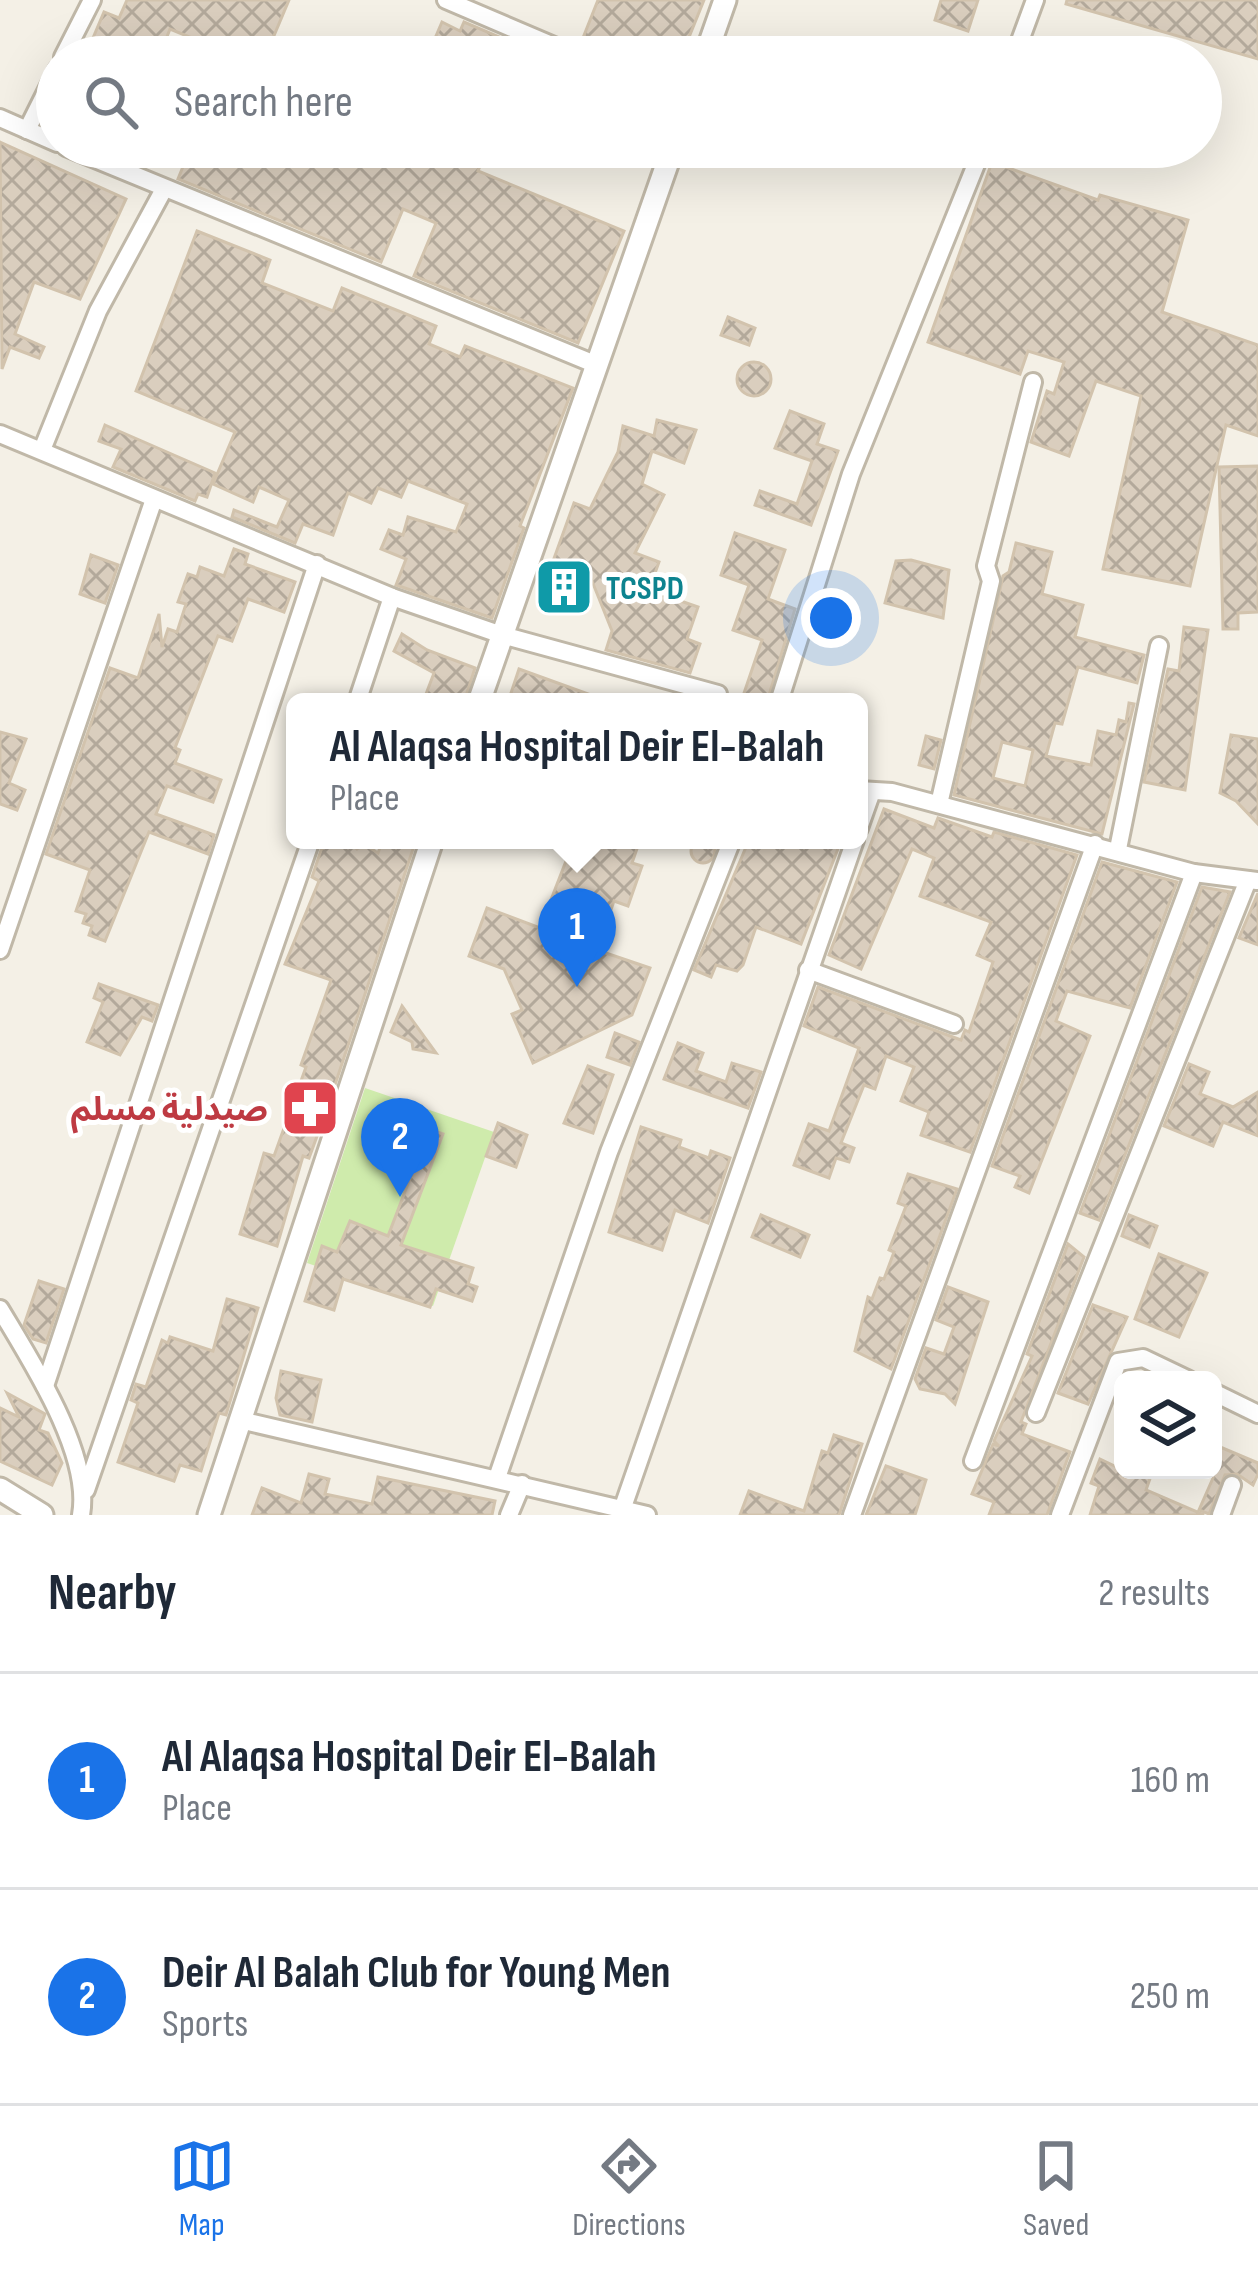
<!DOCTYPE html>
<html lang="en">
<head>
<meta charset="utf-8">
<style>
  body { margin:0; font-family:"Sofia Sans Condensed","Noto Sans Arabic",sans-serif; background:#f2f2f3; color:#1f2937 }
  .controls { position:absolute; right:36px; bottom:36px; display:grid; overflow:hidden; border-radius:18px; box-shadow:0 12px 48px #0002 }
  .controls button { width:108px; height:108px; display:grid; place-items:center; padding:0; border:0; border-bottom:3px solid #e0e1e3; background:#fff; color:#1f2937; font:60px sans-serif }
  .you { position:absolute; left:831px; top:618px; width:42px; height:42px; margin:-30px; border:9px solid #fff; border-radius:50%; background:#1a73e8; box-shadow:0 0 0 18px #1a73e833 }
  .badge { display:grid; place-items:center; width:78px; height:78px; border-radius:50%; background:#1a73e8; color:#fff; font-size:39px; font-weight:700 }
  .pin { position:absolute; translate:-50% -99px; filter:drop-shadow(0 3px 6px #0008) }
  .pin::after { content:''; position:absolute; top:63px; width:42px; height:36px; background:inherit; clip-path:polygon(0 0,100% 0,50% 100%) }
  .popup { position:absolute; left:286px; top:693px; width:582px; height:156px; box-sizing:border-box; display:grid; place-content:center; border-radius:18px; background:#fff; filter:drop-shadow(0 3px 9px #0005); font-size:39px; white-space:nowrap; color:#747a83 }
  .popup b { font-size:45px; color:#1f2937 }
  .popup::after { content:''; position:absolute; left:50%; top:100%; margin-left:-24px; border:24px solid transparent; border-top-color:#fff }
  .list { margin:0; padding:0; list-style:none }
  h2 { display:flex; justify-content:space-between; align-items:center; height:156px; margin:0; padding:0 48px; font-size:51px }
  h2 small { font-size:39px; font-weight:400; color:#747a83 }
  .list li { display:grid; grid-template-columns:78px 1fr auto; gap:36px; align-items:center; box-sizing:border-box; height:216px; padding:0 48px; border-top:3px solid #e0e1e3 }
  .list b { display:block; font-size:45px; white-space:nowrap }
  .list p { margin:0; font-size:39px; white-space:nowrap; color:#747a83 }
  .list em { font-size:39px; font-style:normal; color:#747a83 }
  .icon { flex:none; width:66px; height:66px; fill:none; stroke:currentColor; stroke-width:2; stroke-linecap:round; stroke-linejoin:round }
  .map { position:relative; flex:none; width:1258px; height:1515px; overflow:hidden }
  .search { position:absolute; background:#fff; box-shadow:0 12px 48px #0002; left:36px; right:36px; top:36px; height:132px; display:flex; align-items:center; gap:30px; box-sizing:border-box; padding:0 42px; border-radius:66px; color:#747a83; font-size:45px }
  .sheet { height:588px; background:#fff }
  nav { display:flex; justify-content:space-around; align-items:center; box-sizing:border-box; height:168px; border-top:3px solid #e0e1e3; background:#fff; font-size:33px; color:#747a83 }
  nav a { display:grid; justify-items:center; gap:6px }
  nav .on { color:#1a73e8 }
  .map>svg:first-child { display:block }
</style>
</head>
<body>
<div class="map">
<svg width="1258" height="1515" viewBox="0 0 1258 1515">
  <defs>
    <pattern id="building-cross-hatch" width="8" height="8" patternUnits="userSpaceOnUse" patternTransform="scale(3)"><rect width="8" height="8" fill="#dacebe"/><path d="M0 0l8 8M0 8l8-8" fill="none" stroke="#b3a99b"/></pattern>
  </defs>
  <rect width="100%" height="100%" fill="#f4f0e6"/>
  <polygon fill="#cfebac" points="365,1088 494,1132 433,1306 307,1263"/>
  <g fill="url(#building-cross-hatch)" stroke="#d2c3ad" stroke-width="3" fill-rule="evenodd">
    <polygon points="127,0 289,0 265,57 238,57 170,29 159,57 85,57 104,12 119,18"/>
    <polygon points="598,0 704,0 681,57 614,57 581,43"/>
    <polygon points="941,0 978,0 968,31 935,20"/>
    <polygon points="1067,0 1258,0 1258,59 1066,4"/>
    <polygon points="442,22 460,31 464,22 546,57 427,57"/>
    <polygon points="0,142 126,199 80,299 34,282 15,334 44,347 39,358 10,347 2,369"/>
    <polygon points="191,147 488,147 478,171 624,231 578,343 414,276 436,223 403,209 381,262 178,179"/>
    <polygon points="992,162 1098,200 1100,195 1188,220 1162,312 1258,345 1258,436 1226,425 1190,586 1103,569 1141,396 1096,381 1069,456 1031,442 1047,391 1054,394 1064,362 1028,351 1020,374 928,342"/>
    <polygon points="197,231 270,260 262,283 333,311 342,288 436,326 429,344 460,357 465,346 573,388 520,526 524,528 492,618 396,585 406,559 381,549 389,530 403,535 408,517 456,532 467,504 408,481 401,497 378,488 371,503 348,493 333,535 303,524 295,543 232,517 234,510 277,527 289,500 259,487 253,502 213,484 235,432 136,391"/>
    <polygon points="728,317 755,328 749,345 721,335"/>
    <circle cx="754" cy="379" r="17"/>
    <polygon points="790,411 824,424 817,444 838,451 811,525 755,505 760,491 797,504 812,461 775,448"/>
    <polygon points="657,420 696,430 684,463 652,451 642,484 664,495 635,553 659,562 649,590 698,607 687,639 700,644 690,673 606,650 612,631 590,576 577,613 539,600 574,503 590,509 618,452 623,426 654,436"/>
    <polygon points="105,425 215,473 207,497 198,494 195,501 113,467 121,449 99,441"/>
    <polygon points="1258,466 1258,612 1238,613 1238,629 1223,629 1219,467"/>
    <polygon points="735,533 785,550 768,599 795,609 767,702 741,702 762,640 733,630 749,585 721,575"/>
    <path d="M1016 543 1052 552 1042 594 1083 605 1075 637 1144 655 1137 683 1078 667 1062 724 1055 723 1046 756 1091 765 1098 731 1116 735 1119 720 1126 722 1129 703 1134 704 1102 834 954 795 1003 576 1009 572ZM1002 742 1033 750 1025 786 993 778Z"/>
    <polygon points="234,549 248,554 245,564 295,582 284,612 248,599 232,641 218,636 175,748 180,750 175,763 221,780 213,802 167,786 156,814 214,835 208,854 149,832 105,941 89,935 92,926 83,923 86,914 76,911 90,870 46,854 110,668 138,678 159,614 162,647 168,629 177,632 186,604 178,602 188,574 197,577 200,567 224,576"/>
    <polygon points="91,555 118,565 105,603 80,594"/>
    <polygon points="911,560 949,570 943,618 885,603 896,561"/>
    <polygon points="1184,627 1208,630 1185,790 1144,782 1168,669 1179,671"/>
    <polygon points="402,634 427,650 475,668 464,702 423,702 434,673 394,651"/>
    <polygon points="519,669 605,700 605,702 508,702"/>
    <polygon points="0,732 26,739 9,783 25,790 17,810 0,804"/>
    <polygon points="1231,735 1258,739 1258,824 1236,801 1220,793"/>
    <polygon points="926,736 941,740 934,769 919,765"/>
    <polygon points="884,809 934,828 938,818 992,837 994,832 1077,855 970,1152 921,1135 929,1112 901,1101 914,1067 886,1056 875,1089 864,1085 841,1143 854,1148 849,1162 836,1158 829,1178 794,1165 809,1124 829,1131 859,1048 804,1026 818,987 961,1040 965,1030 969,1032 993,962 977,955 991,922 920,896 934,858 912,849 861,969 829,955"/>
    <circle cx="703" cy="851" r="12"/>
    <polygon points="332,840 349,840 357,849 364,844 378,853 383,840 416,840 327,1109 309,1158 303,1156 277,1246 240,1234 264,1153 274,1156 306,1067 301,1065 331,980 285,964 319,881 312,877 321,850"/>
    <polygon points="585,840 640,840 632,863 642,866 628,906 614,901 597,950 650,968 632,1015 533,1063 512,1014 522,1010 504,969 469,956 487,908 540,928 573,843 582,847"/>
    <polygon points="749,840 841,841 801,944 756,927 743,965 737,971 716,965 711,977 694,970"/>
    <polygon points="1102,862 1177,882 1130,1008 1067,991 1056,1021 1090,1036 1029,1193 1015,1187 1020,1176 992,1166"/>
    <polygon points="1202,887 1230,892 1099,1220 1080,1213"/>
    <polygon points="1258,893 1258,945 1239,938"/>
    <polygon points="99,984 158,1005 152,1021 142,1017 120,1055 87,1042 103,1002 94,998"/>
    <polygon points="402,1006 436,1053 413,1049 412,1042 391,1032"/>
    <polygon points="615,1033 639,1042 630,1065 607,1057"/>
    <polygon points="678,1043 703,1053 696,1071 726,1082 732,1063 761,1072 748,1108 664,1079"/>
    <polygon points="1189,1064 1209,1072 1200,1094 1233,1107 1258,1092 1258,1136 1223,1122 1213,1146 1164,1126"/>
    <polygon points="588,1066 613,1075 593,1133 564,1123"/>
    <polygon points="498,1123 527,1135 516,1167 486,1156"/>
    <polygon points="641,1127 681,1140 679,1147 709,1158 711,1151 730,1158 708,1223 675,1210 662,1250 609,1232"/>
    <polygon points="429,1129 443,1134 401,1245 473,1268 468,1284 477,1287 472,1301 436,1289 430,1307 343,1279 334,1310 305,1301 322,1246 337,1252 350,1221 388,1236"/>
    <polygon points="908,1174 957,1189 891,1369 855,1351 868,1297 872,1299 880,1278 884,1279 894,1252 889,1250 906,1206 898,1203"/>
    <polygon points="761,1215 809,1235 800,1257 752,1237"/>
    <polygon points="1129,1215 1157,1226 1149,1247 1122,1236"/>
    <polygon points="1068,1244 1084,1257 1021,1422 1026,1424 1022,1434 1070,1452 1047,1515 989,1515 994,1502 972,1494 993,1444 999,1446 994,1441 1032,1356 1027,1354"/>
    <polygon points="1159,1254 1207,1273 1179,1337 1135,1319"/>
    <polygon points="39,1281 64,1289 46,1343 33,1339 24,1325"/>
    <polygon points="948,1287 988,1302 955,1404 945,1394 920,1389 915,1379 926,1348 944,1354 954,1327 936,1320"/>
    <polygon points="227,1299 258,1308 226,1415 219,1413 201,1471 180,1465 174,1481 118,1462 138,1403 131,1400 136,1384 146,1387 162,1340 168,1343 170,1337 213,1351"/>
    <polygon points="1093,1305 1127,1317 1088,1404 1058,1393"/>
    <polygon points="281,1371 321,1380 312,1422 280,1415 276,1398"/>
    <polygon points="7,1393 45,1414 39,1430 48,1433 62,1463 52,1485 0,1461 0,1408 19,1417"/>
    <polygon points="834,1435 862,1444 839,1515 740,1515 749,1491 804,1511 822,1451 828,1453"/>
    <polygon points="1213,1444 1258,1463 1258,1474 1253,1485 1237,1474 1225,1475 1209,1514 1199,1510 1213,1478"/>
    <polygon points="1100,1459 1123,1470 1153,1470 1146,1490 1204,1515 1090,1515 1099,1486 1091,1483"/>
    <polygon points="886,1466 926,1480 915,1515 866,1515"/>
    <polygon points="309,1474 329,1479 325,1494 372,1504 378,1477 495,1501 492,1515 252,1515 262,1488 301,1503"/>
  </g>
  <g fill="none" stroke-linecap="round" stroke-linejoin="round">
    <g stroke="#c0b8a8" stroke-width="22">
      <g id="minor">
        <polyline points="446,0 580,57"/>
        <polyline points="63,57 92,0"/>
        <polyline points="1014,57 1035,0"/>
        <polyline points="0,118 57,143"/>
        <polyline points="27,130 57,70"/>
        <polyline points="66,147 597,365"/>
        <polyline points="0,434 392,597 502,635 718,694"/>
        <polyline points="42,450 98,311 164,189"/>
        <polyline points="357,702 392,597"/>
        <polyline points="779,702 851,474 983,147"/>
        <polyline points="859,790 892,792 1194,873 1257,881"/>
        <polyline points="939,804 991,581 986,566 1033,382"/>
        <polyline points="859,828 871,794"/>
        <polyline points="1118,849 1159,646"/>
        <polyline points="0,950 154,499"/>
        <polyline points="808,970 954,1024"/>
        <path d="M0 1309C31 1361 92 1454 81 1515"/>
        <polyline points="45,1386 317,564"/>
        <polyline points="1213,1392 1258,1414"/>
        <polyline points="1036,1413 1248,880"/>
        <polyline points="244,1421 647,1515"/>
        <polyline points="973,1461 1194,873"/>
        <polyline points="497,1478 609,1152 732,840"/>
        <polyline points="86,1490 311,840"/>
        <polyline points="623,1507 855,840"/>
        <polyline points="509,1515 522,1484"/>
        <polyline points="852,1515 1095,844"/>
        <polyline points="1060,1515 1118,1362 1143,1358 1189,1380"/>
        <polyline points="1221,1515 1232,1485"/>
      </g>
    </g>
    <g stroke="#c0b8a8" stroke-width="27">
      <g id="tertiary">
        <polyline points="705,57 725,0"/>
        <polyline points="479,702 673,147"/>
        <polyline points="0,1489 42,1515"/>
        <polyline points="209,1515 432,840"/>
      </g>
    </g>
    <use href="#minor" stroke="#fff" stroke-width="16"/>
    <use href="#tertiary" stroke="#fff" stroke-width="21"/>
  </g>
  <defs>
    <g id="building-square" transform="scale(3)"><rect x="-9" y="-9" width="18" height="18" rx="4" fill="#0f9aa8" stroke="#fff"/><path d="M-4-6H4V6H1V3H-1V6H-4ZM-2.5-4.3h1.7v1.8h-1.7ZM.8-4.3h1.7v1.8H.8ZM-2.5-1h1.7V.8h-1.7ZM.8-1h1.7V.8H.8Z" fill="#fff"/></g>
    <g id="pharmacy-square" transform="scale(3)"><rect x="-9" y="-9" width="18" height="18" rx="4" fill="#e0444e" stroke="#fff"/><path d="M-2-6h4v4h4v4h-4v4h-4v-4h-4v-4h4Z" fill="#fff"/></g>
  </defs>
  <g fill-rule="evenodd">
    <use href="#building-square" x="564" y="587"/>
    <use href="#pharmacy-square" x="310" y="1108"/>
  </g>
  <g text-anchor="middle" stroke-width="10" stroke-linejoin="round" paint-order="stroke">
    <g font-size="33" font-weight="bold" fill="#0d838f" stroke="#fff" text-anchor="start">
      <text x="606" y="599">TCSPD</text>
    </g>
    <g font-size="33" font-weight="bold" fill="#be3a42" stroke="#fff" text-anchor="end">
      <text x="268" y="1120">صيدلية مسلم</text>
    </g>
  </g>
</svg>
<div class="controls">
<button><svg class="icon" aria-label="layers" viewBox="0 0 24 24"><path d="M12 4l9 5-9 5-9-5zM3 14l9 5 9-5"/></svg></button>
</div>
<div class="you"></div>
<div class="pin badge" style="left:577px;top:987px">1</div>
<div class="popup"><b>Al Alaqsa Hospital Deir El-Balah</b>Place</div>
<div class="pin badge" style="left:400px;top:1197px">2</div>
<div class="search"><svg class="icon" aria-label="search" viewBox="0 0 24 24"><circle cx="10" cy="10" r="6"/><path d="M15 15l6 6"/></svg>Search here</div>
</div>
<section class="sheet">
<h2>Nearby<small>2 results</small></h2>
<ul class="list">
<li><span class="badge">1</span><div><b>Al Alaqsa Hospital Deir El-Balah</b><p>Place</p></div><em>160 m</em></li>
<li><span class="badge">2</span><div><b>Deir Al Balah Club for Young Men</b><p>Sports</p></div><em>250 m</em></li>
</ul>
</section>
<nav>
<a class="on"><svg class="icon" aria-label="map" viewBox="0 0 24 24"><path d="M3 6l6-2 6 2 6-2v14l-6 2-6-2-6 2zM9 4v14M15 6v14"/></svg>Map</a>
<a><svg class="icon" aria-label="directions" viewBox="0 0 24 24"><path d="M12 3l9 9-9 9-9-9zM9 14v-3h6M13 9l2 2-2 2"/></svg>Directions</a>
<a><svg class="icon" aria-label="saved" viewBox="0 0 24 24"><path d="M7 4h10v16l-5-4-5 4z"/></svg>Saved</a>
</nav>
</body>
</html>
